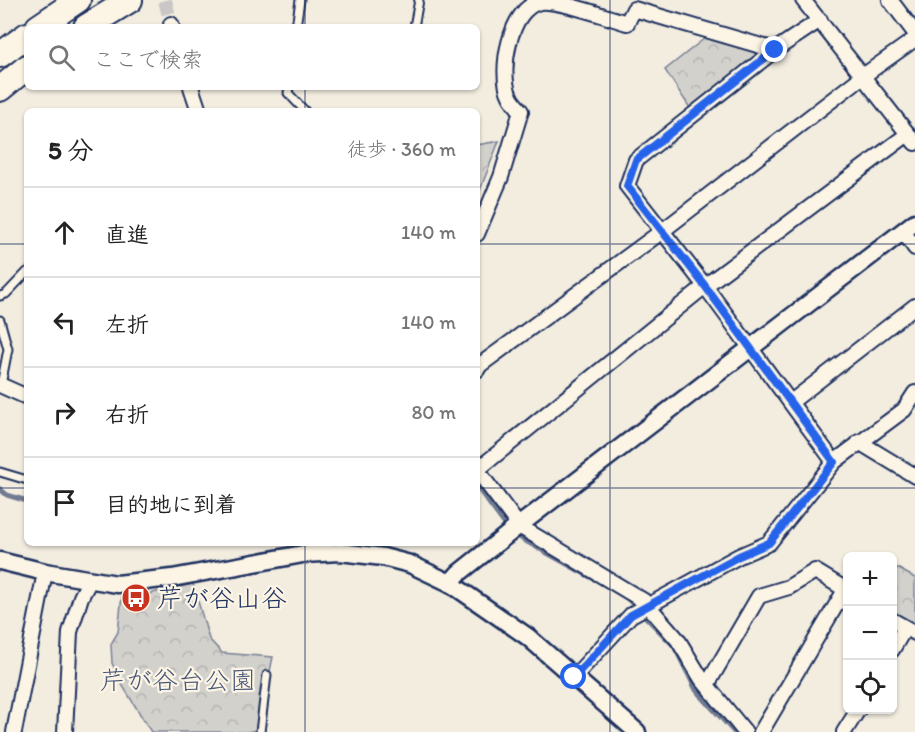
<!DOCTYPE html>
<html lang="ja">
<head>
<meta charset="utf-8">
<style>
  body { margin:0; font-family:Itim,"Klee One",sans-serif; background:#f6f6f6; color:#222 }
  .controls { position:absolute; right:18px; bottom:18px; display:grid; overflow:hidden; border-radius:9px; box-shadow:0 2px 4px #0004 }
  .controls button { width:54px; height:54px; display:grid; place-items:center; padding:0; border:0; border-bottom:2px solid #e0e0e0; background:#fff; color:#222; font:30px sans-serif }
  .stop { position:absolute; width:18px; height:18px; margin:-14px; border:4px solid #2563eb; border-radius:50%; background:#fff }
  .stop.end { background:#2563eb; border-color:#fff; box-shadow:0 2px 6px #0008 }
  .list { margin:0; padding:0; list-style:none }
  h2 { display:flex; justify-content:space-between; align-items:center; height:78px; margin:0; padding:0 24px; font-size:26px }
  h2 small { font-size:20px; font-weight:400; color:#767676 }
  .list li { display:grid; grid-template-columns:39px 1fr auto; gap:18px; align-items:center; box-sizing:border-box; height:90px; padding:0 24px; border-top:2px solid #e0e0e0 }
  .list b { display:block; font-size:22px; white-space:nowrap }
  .list em { font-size:20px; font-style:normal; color:#767676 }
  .icon { flex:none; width:33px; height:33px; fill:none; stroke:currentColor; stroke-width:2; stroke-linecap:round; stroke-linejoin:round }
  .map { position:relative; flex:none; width:915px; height:732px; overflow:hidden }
  .search { position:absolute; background:#fff; box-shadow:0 2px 4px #0004; left:24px; top:24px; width:456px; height:66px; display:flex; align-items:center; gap:15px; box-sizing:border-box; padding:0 21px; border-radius:9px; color:#767676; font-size:22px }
  .panel { position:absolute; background:#fff; box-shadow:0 2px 4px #0004; left:24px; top:108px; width:456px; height:438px; border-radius:9px }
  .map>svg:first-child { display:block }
</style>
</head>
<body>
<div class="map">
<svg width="915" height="732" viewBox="0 0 915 732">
  <defs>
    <pattern id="park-crowns" width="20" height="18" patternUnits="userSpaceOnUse" patternTransform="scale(1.5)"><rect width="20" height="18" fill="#d3d1cc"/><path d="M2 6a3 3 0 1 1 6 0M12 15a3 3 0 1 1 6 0" fill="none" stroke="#b5b4b2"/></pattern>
  </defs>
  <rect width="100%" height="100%" fill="#f3ede0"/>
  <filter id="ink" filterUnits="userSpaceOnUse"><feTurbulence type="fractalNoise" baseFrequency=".0167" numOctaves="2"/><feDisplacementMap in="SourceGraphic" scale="12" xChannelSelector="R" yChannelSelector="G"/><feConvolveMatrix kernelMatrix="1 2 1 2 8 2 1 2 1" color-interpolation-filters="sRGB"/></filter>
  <g filter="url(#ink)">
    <g fill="url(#park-crowns)" stroke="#778095" stroke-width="1.5">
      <polygon points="705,38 761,53 690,108 665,70"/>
      <polygon points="499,141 477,198 477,145"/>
      <polygon points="892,565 915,578 915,626 893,613"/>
      <polygon points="193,584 209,639 222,653 273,657 258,729 248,732 151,732 121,683 112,663 111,644 118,632 122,595 148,594"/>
    </g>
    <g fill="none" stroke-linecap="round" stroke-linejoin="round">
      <g stroke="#707a91" stroke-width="5">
        <polyline points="477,487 503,522 522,539 594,579"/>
        <polyline points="0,489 7,495 27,501"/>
        <polyline points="626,597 674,646 696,690 734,732"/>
      </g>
      <polyline stroke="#c8c7c6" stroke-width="14" stroke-dasharray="14 7" stroke-linecap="butt" points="165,0 171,24"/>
      <g stroke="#1b2f5e" stroke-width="11">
        <g id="service">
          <polyline points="296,27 300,0"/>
          <polyline points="414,27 419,0"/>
          <polyline points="289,87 288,93 305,111"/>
          <polyline points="0,296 6,294 27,272"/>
          <polyline points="0,320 8,349 1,385"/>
          <polyline points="0,472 27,480"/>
          <polyline points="260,732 267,675"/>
        </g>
      </g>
      <g stroke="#1b2f5e" stroke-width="18">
        <g id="minor">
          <polyline points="803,0 915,143"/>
          <polyline points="890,0 915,33"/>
          <polyline points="820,20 775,50 636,160 627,186 705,286 834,462 904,410 915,393"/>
          <polyline points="171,24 172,27"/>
          <polyline points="191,87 199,111"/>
          <polyline points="903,231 915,248"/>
          <path d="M477 234 501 177 521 111C517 106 512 101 510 96 498 73 510 7 540 2 560 0 606 17 627 23L634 9 775 50"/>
          <polyline points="477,370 480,365 661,232 863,76 915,39"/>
          <polyline points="0,385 27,397"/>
          <polyline points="791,402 915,306"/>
          <polyline points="859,442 915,476"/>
          <polyline points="892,620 915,633"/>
          <polyline points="892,650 905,628"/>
          <polyline points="574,677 631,615 739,556 769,543 834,462"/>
          <polyline points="707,685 759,596 789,587 815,571 848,591"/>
          <polyline points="14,732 45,572"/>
          <polyline points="65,732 70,632 81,597 90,580"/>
          <polyline points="745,732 701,678 678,640 644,601 519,526 477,470 705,286 908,134"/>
          <polyline points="761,732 845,590"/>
          <polyline points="844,732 858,710"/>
        </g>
      </g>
      <g stroke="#1b2f5e" stroke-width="21">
        <g id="tertiary">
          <polyline points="0,561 45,572 117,584 172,578 303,554 340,552 383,557 410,564 450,583 528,637 637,732"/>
          <polyline points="450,583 459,573 517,527 915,222"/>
        </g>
      </g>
      <g stroke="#1b2f5e" stroke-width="28">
        <g id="motorway">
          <polyline points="38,27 78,0"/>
          <polyline points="86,27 130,0"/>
          <polyline points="0,55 27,35"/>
          <polyline points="0,89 27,67"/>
        </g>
      </g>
      <use href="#service" stroke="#fcf5e5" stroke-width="7"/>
      <use href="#minor" stroke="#fcf5e5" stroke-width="14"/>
      <use href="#tertiary" stroke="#fcf5e5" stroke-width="16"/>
      <use href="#motorway" stroke="#fcf5e5" stroke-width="24"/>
    </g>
  </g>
  <g fill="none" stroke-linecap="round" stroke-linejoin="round" filter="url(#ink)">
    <polyline stroke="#2563eb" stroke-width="8" points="574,677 631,615 739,556 769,543 834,462 705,286 627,186 636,160 775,50"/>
  </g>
  <path fill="none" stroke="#1b2f5e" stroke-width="1.5" stroke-opacity="0.55" d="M305 0V27M610 0V732M305 87V111M0 244H27M477 244H915M0 488H27M477 488H915M305 543V732"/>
  <defs>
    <g id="bus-disc" transform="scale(1.5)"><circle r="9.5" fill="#c8321e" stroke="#fcf5e5"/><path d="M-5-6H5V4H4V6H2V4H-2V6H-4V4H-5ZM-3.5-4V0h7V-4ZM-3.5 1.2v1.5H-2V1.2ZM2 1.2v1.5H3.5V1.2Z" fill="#fff"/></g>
  </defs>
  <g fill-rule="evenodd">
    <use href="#bus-disc" x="136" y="598"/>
  </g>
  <g text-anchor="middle" stroke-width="4.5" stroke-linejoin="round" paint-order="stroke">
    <g font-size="26" fill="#1b2f5e" stroke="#fcf5e5" text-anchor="start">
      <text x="157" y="607">芹が谷山谷</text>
    </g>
    <g font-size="26" fill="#49587a" stroke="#fcf5e5">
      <text x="178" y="689">芹が谷台公園</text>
    </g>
  </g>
</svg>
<div class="controls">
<button>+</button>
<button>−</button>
<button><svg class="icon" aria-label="locate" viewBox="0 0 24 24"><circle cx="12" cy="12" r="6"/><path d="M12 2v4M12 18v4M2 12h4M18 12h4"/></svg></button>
</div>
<div class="stop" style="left:574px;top:677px"></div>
<div class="stop end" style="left:775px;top:50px"></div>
<div class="search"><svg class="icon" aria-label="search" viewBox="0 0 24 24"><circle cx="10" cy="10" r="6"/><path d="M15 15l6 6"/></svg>ここで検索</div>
<section class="panel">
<h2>5 分<small>徒歩 · 360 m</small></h2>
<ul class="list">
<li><svg class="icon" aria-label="ahead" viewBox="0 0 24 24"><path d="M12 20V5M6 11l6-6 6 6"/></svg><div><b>直進</b></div><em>140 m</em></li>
<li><svg class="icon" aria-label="left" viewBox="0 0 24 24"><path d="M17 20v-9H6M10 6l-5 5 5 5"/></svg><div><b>左折</b></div><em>140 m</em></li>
<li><svg class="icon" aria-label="right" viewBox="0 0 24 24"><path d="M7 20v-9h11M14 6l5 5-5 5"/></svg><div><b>右折</b></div><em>80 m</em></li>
<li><svg class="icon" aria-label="arrive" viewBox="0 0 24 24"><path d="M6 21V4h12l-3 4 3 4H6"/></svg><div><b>目的地に到着</b></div></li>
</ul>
</section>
</div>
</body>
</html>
